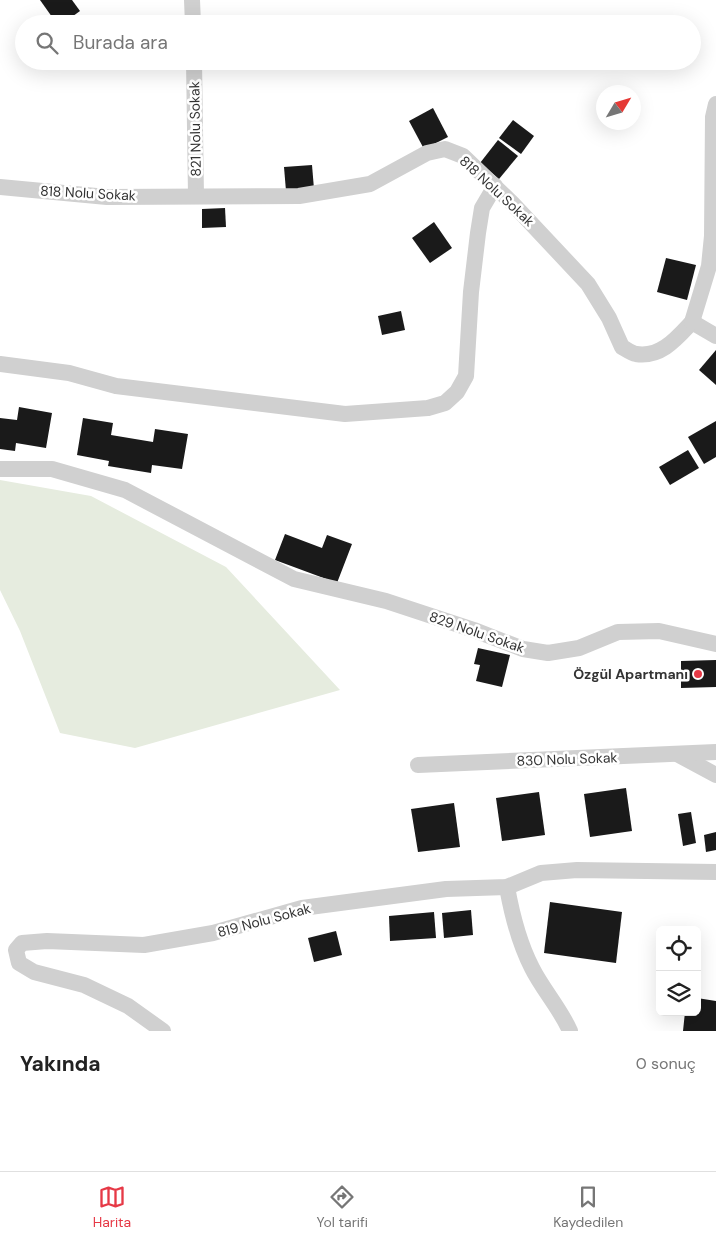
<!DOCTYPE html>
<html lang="tr">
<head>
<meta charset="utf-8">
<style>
  body { margin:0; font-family:"DM Sans",sans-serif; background:#f2f2f2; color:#222 }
  .controls { position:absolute; right:15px; bottom:15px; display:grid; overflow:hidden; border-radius:8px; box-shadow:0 5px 20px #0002 }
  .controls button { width:45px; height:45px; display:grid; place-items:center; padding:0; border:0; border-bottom:1px solid #e0e0e0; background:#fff; color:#222; font:25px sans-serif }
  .compass { position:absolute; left:596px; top:85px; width:45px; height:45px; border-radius:50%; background:#fff; box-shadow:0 5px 20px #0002; rotate:52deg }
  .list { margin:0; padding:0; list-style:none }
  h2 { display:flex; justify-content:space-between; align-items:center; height:65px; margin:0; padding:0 20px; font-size:21px }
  h2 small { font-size:16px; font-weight:400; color:#767676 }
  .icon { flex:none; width:28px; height:28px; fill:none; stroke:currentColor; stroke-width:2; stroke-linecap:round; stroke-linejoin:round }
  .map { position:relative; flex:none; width:716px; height:1031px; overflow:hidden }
  .search { position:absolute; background:#fff; box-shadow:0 5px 20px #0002; left:15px; right:15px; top:15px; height:55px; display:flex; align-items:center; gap:12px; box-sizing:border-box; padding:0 18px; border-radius:28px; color:#767676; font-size:19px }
  .sheet { height:140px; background:#fff }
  nav { display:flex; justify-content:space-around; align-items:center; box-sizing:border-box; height:70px; border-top:1px solid #e0e0e0; background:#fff; font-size:14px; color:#767676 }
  nav a { display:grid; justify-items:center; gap:2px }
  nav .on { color:#e63946 }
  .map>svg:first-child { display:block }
</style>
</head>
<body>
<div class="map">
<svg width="716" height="1031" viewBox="0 0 716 1031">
  <rect width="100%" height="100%" fill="#fff"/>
  <polygon fill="#e6ecdf" points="0,480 91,496 226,567 340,690 135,748 60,733 20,631 0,590"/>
  <g fill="#1a1a1a">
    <polygon points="40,0 72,0 80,11 62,24 57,24"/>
    <polygon points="433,108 448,137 424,149 409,121"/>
    <polygon points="513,120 534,136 521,154 499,138"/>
    <polygon points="498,140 518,156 499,179 480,163"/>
    <polygon points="312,165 314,189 286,191 284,167"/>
    <polygon points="225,208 226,227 202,228 202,209"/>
    <polygon points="434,222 452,248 430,263 412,238"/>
    <polygon points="666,258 696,265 687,300 657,292"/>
    <polygon points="401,311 405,330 382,335 378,316"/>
    <polygon points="716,350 716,385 699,370"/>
    <polygon points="19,407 52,413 46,448 16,443 15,451 0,449 0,418 17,420"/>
    <polygon points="83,418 113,423 111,435 153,442 155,429 188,434 182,469 152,465 151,473 108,466 109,461 77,455"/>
    <polygon points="716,421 716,457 704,464 688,437"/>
    <polygon points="688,450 699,468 670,485 659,467"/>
    <polygon points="285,534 322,548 327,535 352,544 337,583 275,560"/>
    <polygon points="478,648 510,655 502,687 476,681 480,665 474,664"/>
    <polygon points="716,660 716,687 681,688 681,661"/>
    <polygon points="626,788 632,831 590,837 584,794"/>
    <polygon points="539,792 545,835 502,841 496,798"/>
    <polygon points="454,803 460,847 418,852 411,809"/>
    <polygon points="691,812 696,843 683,846 678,814"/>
    <polygon points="716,832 716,850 706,852 704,835"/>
    <polygon points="550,902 622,912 616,963 544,953"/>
    <polygon points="471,910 473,935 444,938 442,913"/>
    <polygon points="434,912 436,938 390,941 389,916"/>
    <polygon points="336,931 342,955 314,962 308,938"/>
    <polygon points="697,998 716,1001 716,1031 683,1031 685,1012 697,1012"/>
  </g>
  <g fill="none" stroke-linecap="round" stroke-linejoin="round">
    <g stroke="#d0d0d0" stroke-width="16">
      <polyline points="192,0 193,24"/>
      <polyline points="194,61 196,196"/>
      <path d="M0 187 107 197 299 196 370 184 427 153 445 149 463 156 512 203 588 284 609 318 622 347C626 349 631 353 636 354 661 358 677 338 692 322L716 336"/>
      <polyline points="692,322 709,266 712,236 713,117 716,104"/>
      <polyline points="0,364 69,373 116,386 345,414 428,408 445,403 457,392 466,376 471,292 478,233 482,208 495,186"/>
      <polyline points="0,469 52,469 125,490 294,579 386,601 474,630 523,649 548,653 579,648 618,632 659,631 716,644"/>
      <polyline points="677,754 716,775"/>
      <polyline points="418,765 716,752"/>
      <path d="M507 887C512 915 519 943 532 968 543 990 560 1008 570 1031"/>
      <polyline points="163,1031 128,1006 84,985 34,972 19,963 16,950 22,943 47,941 144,945 213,933 302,908 446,889 507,887 541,873 577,870 716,872"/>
    </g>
  </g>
  <circle fill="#e63946" stroke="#fff" stroke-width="2" cx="698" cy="674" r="5"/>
  <g text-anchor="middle" stroke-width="5" stroke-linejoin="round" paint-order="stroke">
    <g font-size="14" fill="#333" stroke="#fff">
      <text transform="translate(195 129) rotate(-91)" y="5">821 Nolu Sokak</text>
      <text transform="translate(497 191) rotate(43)" y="5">818 Nolu Sokak</text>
      <text transform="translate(88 193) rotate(3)" y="5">818 Nolu Sokak</text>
      <text transform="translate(477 632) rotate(19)" y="5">829 Nolu Sokak</text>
      <text transform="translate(567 759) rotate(-2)" y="5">830 Nolu Sokak</text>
      <text transform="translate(264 920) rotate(-15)" y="5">819 Nolu Sokak</text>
    </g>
    <g font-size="14" font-weight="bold" fill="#333" stroke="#fff" text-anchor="end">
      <text x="688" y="679">Özgül Apartmanı</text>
    </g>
  </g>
</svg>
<div class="controls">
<button><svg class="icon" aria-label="locate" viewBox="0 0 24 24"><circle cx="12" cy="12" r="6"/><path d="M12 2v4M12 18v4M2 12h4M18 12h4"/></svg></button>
<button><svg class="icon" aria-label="layers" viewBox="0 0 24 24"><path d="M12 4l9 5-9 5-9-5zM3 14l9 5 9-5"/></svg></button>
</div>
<svg class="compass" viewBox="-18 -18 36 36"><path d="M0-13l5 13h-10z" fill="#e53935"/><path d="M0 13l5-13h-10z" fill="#767676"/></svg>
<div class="search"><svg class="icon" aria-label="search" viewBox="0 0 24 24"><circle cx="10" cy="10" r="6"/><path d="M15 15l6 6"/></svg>Burada ara</div>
</div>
<section class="sheet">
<h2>Yakında<small>0 sonuç</small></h2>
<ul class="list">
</ul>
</section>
<nav>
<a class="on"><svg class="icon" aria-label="map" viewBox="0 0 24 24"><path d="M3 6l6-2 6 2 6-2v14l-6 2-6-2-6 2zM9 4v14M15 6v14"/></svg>Harita</a>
<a><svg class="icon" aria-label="directions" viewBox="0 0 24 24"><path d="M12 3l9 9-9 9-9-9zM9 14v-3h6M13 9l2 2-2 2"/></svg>Yol tarifi</a>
<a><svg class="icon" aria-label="saved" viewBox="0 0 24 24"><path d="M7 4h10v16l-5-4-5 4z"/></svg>Kaydedilen</a>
</nav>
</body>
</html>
